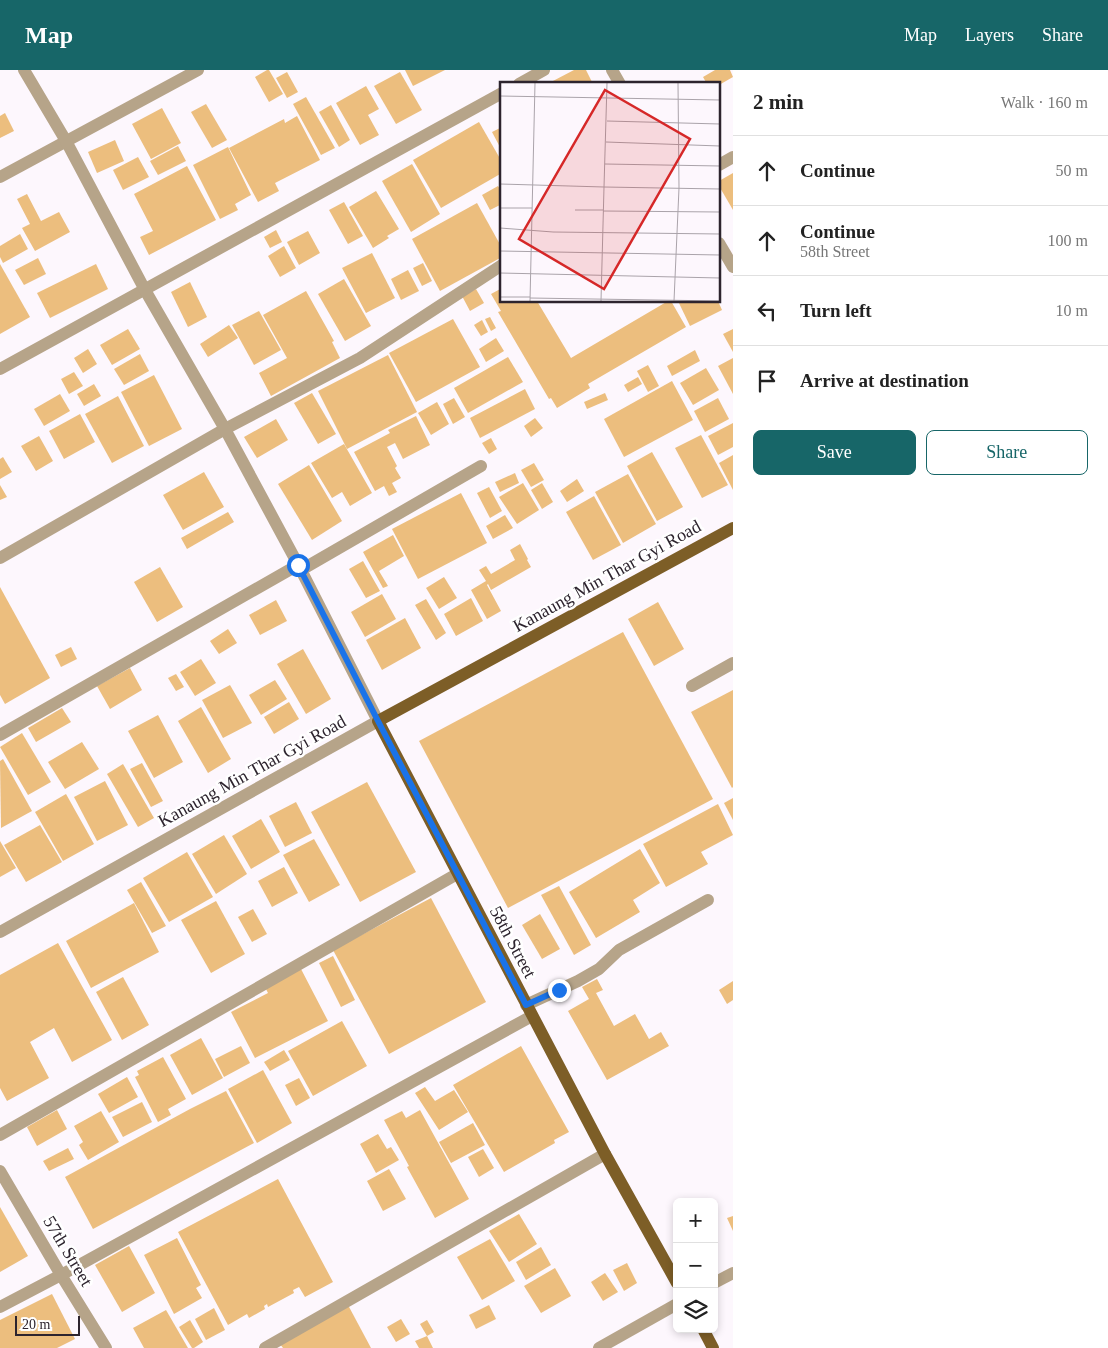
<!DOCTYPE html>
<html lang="en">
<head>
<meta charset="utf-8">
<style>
  body { margin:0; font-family:"Times New Roman",serif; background:#f2f2f2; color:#222 }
  .controls { position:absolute; right:15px; bottom:15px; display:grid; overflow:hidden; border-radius:8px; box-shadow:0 2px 8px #0003 }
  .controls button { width:45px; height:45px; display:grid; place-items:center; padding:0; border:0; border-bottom:1px solid #e0e0e0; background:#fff; color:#222; font:25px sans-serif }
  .scale { position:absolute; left:15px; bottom:12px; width:65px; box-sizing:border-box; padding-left:5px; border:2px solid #2d242e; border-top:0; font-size:14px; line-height:18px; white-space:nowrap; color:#2d242e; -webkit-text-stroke:4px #fff; paint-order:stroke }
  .stop { position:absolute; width:15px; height:15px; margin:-11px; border:4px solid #1a73e8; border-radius:50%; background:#fff }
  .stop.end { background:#1a73e8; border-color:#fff; box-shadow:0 1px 5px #0008 }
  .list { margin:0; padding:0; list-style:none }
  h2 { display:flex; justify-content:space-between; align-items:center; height:65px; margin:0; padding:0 20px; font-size:21px }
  h2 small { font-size:16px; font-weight:400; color:#767676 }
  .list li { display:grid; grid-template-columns:32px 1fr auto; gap:15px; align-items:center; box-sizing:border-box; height:70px; padding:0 20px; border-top:1px solid #e0e0e0 }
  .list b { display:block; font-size:19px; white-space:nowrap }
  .list p { margin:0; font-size:16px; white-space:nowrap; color:#767676 }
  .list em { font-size:16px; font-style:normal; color:#767676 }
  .actions { display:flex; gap:10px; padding:15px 20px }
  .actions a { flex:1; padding:11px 0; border:1px solid #176668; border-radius:8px; text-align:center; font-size:18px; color:#176668 }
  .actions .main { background:#176668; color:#fff }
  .icon { flex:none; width:28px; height:28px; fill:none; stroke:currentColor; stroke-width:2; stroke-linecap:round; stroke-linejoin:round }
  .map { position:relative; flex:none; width:733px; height:1278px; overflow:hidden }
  header { display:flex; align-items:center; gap:30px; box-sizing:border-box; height:70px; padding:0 25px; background:#176668; color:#fff }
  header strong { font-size:24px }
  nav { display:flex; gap:28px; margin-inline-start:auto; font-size:18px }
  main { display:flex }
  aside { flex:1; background:#fff }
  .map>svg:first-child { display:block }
</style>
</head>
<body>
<header>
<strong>Map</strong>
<nav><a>Map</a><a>Layers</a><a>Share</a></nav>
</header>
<main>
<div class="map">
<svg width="733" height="1278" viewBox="0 0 733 1278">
  <rect width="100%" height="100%" fill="#fdf7fd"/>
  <g fill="#ecbe7e">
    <polygon points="267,0 269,0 283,24 269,32 255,7"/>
    <polygon points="405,0 445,0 413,16"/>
    <polygon points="574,0 586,0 593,14 552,14 551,12"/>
    <polygon points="715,0 730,0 733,7 719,15 719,14 707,14 703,7"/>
    <polygon points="287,2 298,22 287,28 276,8"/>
    <polygon points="400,2 422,40 396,54 374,16"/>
    <polygon points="366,16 379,39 368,45 379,65 360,75 336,33"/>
    <polygon points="306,27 335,78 321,85 293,34"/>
    <polygon points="206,34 227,70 212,78 191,42"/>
    <polygon points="331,35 350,70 339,77 319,42"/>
    <polygon points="162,38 181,73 151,89 132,54"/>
    <polygon points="5,43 14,61 0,68 0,46"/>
    <polygon points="297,46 320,90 275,113 279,121 258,132 229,78 284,49 285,53"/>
    <polygon points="479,52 502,92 502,103 441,138 413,90"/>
    <polygon points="502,57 502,81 492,62"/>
    <polygon points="115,70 124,91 97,103 88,82"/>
    <polygon points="178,76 186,91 158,105 150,91"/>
    <polygon points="228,77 251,125 235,134 238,140 220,149 193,95"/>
    <polygon points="138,87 149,107 123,120 113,100"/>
    <polygon points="412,94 440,144 411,162 382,111"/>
    <polygon points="187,96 216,150 149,185 140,167 153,161 134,124"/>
    <polygon points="733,103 733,140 719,116 719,111"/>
    <polygon points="498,116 502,122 502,134 490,140 482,125"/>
    <polygon points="376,121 399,159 387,166 389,168 373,178 349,137"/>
    <polygon points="27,124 41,151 59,142 70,162 35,181 22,158 30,154 17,129"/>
    <polygon points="344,132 363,166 348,174 329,140"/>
    <polygon points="477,133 502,178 502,187 440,221 412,169"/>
    <polygon points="276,160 282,172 270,178 264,167"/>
    <polygon points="308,161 320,183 299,195 287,172"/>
    <polygon points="20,164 28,179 3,193 0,187 0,176"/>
    <polygon points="284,176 296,198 280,207 268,186"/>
    <polygon points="372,183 395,228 366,243 342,198"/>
    <polygon points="38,188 46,204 24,215 15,200"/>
    <polygon points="423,193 432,211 422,216 413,198"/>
    <polygon points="0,194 30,247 0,264"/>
    <polygon points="96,194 108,219 50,248 37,223"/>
    <polygon points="408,200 419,221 401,230 391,209"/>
    <polygon points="344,209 371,256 345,271 318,224"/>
    <polygon points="190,212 207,247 188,257 171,222"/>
    <polygon points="502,218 502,231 537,231 571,288 668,231 671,231 686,257 588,314 590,318 557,338 551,328 549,329 498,242 501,241 491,224"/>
    <polygon points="476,219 484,233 470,241 462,226"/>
    <polygon points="306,221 334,271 332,272 340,288 271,326 259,303 287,288 263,245"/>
    <polygon points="678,231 718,231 722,240 690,256"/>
    <polygon points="259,241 281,280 254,295 232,255"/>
    <polygon points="490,247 496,258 491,261 485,249"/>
    <polygon points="453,249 480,297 416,332 389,283"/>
    <polygon points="482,250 488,262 481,266 474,255"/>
    <polygon points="229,255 238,268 208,287 200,274"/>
    <polygon points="128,259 140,279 112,295 100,275"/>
    <polygon points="733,259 733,282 723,264"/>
    <polygon points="496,268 504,281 486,292 479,279"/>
    <polygon points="88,279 97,294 83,303 74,288"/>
    <polygon points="695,280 700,291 672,306 667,296"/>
    <polygon points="140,284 149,301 124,315 114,299"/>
    <polygon points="388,285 417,342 347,379 318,321"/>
    <polygon points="508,287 523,312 468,343 454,318"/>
    <polygon points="733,288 733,324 718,296"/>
    <polygon points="648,295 659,316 648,322 637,301"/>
    <polygon points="706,298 719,320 693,335 680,313"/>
    <polygon points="74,302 83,316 69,324 61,309"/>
    <polygon points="154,305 182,359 149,376 121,322"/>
    <polygon points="638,307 642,314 628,322 624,315"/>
    <polygon points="672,311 693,350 624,387 604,349"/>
    <polygon points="94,314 101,326 84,336 77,324"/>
    <polygon points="525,319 535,339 480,368 470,348"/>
    <polygon points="312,323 336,364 318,374 294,333"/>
    <polygon points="605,323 608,330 587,339 584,332"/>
    <polygon points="60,324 70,341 44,356 34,339"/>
    <polygon points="118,326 144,376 112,393 85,344"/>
    <polygon points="454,328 465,347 453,354 443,334"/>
    <polygon points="718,328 729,349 705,362 694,341"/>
    <polygon points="437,332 449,354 431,365 418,343"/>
    <polygon points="80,344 95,372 64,389 49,361"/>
    <polygon points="416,346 430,375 403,389 395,373 387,377 397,396 395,398 401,408 392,413 397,422 389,426 384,416 375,421 354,382 390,363 388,360"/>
    <polygon points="535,348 543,358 531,367 524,356"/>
    <polygon points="276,349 288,370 257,388 244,367"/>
    <polygon points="733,353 733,377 718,385 708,366"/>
    <polygon points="701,365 728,415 702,428 675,378"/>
    <polygon points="39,366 53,391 36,401 21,376"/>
    <polygon points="491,368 497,379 489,384 482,373"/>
    <polygon points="344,374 372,423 350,436 342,422 332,428 311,393"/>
    <polygon points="652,382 683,437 657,451 627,396"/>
    <polygon points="733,385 733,420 719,393"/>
    <polygon points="3,387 12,402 0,409 0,389"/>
    <polygon points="534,393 544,410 531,417 521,400"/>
    <polygon points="309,395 342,451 312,470 278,414"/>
    <polygon points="204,402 224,437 183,460 163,425"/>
    <polygon points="515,403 519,413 500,422 495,412"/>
    <polygon points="628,404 656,454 623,473 595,422"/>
    <polygon points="577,409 584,421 567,432 560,421"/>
    <polygon points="523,413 539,440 517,454 499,427"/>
    <polygon points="542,413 553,432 542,439 531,420"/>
    <polygon points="0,415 7,427 0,430"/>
    <polygon points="489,417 502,441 490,448 477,423"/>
    <polygon points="461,423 487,473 418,509 392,459"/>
    <polygon points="594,426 621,475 593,490 566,442"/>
    <polygon points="228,442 234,452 187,479 181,468"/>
    <polygon points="505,445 513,458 493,469 486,456"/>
    <polygon points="393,465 404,486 379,501 388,516 383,518 363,482"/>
    <polygon points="520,474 528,489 527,490 531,497 491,520 488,514 487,515 501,541 487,549 471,520 486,511 479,500 486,496 491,504 515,490 510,480"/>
    <polygon points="363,491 380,521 366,528 349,499"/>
    <polygon points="160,497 183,537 157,552 134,512"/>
    <polygon points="444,507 457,528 439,539 426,518"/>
    <polygon points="0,517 50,608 5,634 0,625"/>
    <polygon points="382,524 396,549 365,567 351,542"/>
    <polygon points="471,528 483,551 456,566 444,544"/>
    <polygon points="426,529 446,563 436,570 415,535"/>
    <polygon points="276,530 287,551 260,565 249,545"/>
    <polygon points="658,532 684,579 654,596 628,549"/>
    <polygon points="405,548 421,578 382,600 366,570"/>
    <polygon points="228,559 237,573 219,584 210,571"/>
    <polygon points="623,562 713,729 508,838 419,671"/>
    <polygon points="71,577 77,589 61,597 55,585"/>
    <polygon points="303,579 331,629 306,644 277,594"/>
    <polygon points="201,589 216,613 195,626 180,602"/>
    <polygon points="130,598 142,620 110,639 97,616"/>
    <polygon points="176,604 184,617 176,621 168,608"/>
    <polygon points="275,610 287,629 261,645 249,625"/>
    <polygon points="230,615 252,653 223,668 202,630"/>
    <polygon points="733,620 733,717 732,718 691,642"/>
    <polygon points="289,632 299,649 274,664 264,647"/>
    <polygon points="201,637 231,689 208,703 178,651"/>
    <polygon points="62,638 71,652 36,672 28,658"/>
    <polygon points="158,645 183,692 154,708 128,661"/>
    <polygon points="22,663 51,712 28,725 0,677"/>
    <polygon points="82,672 99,699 65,719 48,692"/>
    <polygon points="3,689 32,741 1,758 0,691"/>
    <polygon points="142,693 163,731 151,737 130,699"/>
    <polygon points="123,694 154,748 138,757 107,704"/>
    <polygon points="105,711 128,755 97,771 74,727"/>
    <polygon points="367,712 416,802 360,832 311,742"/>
    <polygon points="66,724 94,774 63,791 35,742"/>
    <polygon points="733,728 733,750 724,733"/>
    <polygon points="296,732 312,763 285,777 269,746"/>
    <polygon points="718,734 733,765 701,782 708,794 666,817 643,774"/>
    <polygon points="261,749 280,782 251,799 232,766"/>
    <polygon points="40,755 62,792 26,812 4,775"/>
    <polygon points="224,765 247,804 216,824 192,784"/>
    <polygon points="314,769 340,815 309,832 283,785"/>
    <polygon points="0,771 16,798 0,807"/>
    <polygon points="640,779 660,813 633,830 640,842 596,868 569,822"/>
    <polygon points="187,782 213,827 169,852 143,808"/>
    <polygon points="284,797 298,823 272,837 258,811"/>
    <polygon points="141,812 166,856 152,863 127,820"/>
    <polygon points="559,816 591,875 574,885 541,825"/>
    <polygon points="431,828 486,932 389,984 333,880"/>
    <polygon points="216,831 245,884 211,903 181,850"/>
    <polygon points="134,833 159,882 91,918 66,871"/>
    <polygon points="253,839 267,864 252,872 238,847"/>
    <polygon points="540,844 560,879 542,889 522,855"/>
    <polygon points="58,873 112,970 72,992 54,958 30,972 49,1008 7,1031 0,1018 0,905"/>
    <polygon points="333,886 355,930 341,937 319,893"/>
    <polygon points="301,899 328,951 255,988 231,942 268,923 265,917"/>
    <polygon points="123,907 149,955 122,970 96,922"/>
    <polygon points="597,909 603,920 596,923 614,956 635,944 649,969 661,962 669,976 607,1010 568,941 589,929 582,917"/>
    <polygon points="733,911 733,930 727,934 719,920"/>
    <polygon points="342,951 367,996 313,1026 288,981"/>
    <polygon points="201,968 223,1008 192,1025 170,985"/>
    <polygon points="241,976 250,993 224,1007 215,989"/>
    <polygon points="521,976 569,1062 554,1070 555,1073 504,1102 453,1015"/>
    <polygon points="284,980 290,990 270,1001 264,992"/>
    <polygon points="163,987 186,1029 168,1039 171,1045 158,1052 135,1007 139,1005 137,1001"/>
    <polygon points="263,1000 292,1053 257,1073 228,1019"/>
    <polygon points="127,1007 138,1027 109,1043 98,1024"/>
    <polygon points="299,1008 310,1028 296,1036 285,1015"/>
    <polygon points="425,1017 435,1031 454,1020 468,1042 439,1060 415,1023"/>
    <polygon points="226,1021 254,1073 93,1159 65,1107 190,1039"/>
    <polygon points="142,1032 152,1052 123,1067 112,1047"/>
    <polygon points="57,1040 67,1059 37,1076 27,1057"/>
    <polygon points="420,1040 469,1129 435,1148 407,1097 409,1096 384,1050 402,1041 406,1048"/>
    <polygon points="101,1041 119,1072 88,1090 79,1075 83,1072 74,1056"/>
    <polygon points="473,1053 485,1075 451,1093 439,1072"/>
    <polygon points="378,1064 387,1079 391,1077 399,1090 376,1103 360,1074"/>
    <polygon points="68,1078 74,1089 49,1101 43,1091"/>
    <polygon points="483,1079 494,1098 479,1107 468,1087"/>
    <polygon points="389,1099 406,1129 383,1141 367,1111"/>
    <polygon points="278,1109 333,1212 305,1227 299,1217 293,1220 294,1223 268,1237 267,1234 264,1236 265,1239 249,1248 247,1244 228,1255 178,1162"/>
    <polygon points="0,1137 28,1186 0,1202"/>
    <polygon points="519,1144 537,1174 509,1192 489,1161"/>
    <polygon points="733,1146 733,1161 727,1148"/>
    <polygon points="177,1168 201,1215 196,1218 202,1228 174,1244 144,1185"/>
    <polygon points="490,1169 515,1211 482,1230 457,1187"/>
    <polygon points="129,1176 155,1223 122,1242 95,1195"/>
    <polygon points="541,1177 551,1195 526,1210 516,1192"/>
    <polygon points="627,1193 637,1213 624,1221 613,1200"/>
    <polygon points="555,1198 571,1226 541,1243 524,1216"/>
    <polygon points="605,1203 618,1222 603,1231 591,1212"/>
    <polygon points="52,1224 75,1269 57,1278 0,1278 0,1250"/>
    <polygon points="348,1235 371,1278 283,1278 280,1274"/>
    <polygon points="489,1235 496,1249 476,1259 469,1245"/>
    <polygon points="214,1238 225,1260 206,1270 195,1249"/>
    <polygon points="166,1240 188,1278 144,1278 133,1258"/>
    <polygon points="401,1249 410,1264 396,1272 387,1257"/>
    <polygon points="190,1250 203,1272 194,1278 192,1278 179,1257"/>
    <polygon points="427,1250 434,1262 427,1266 433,1278 419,1278 415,1271 427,1266 420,1254"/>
  </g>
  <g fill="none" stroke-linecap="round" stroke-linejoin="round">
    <g stroke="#b6a489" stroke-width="12">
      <polyline points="612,0 620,14"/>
      <polyline points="519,14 544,0"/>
      <polyline points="719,95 733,87"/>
      <polyline points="0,107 198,0"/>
      <polyline points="719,173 733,197"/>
      <polyline points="0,299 502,23"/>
      <polyline points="0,488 225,359 360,288 502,195"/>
      <polyline points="301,500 481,396"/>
      <polyline points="692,616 733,593"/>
      <polyline points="0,665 298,495"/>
      <polyline points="0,862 378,651 301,500 225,359 145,220 66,71 24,0"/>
      <polyline points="526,935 578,911 599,899 619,880 708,830"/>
      <polyline points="0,1065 457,804"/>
      <polyline points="0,1101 61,1205 106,1278"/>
      <polyline points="714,1213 733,1203"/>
      <polyline points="0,1237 61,1205 532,946"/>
      <polyline points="265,1278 605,1084"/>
      <polyline points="599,1278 677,1234"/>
    </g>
    <g stroke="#7d5e27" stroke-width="12">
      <polyline points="677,1213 605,1084 378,651 733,458"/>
      <polyline points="703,1259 713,1278"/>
    </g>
  </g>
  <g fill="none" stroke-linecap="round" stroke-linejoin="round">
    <polyline stroke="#1a73e8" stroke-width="6" points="298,495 378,651 526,935 559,920"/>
  </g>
  <g text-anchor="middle" stroke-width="5" stroke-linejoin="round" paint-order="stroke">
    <g font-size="18" fill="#2d242e" stroke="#fff">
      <text transform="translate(607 506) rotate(-29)" y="6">Kanaung Min Thar Gyi Road</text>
      <text transform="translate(252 701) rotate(-29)" y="6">Kanaung Min Thar Gyi Road</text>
      <text transform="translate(513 872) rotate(62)" y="6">58th Street</text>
      <text transform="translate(68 1181) rotate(59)" y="6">57th Street</text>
    </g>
  </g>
  <g transform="translate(500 12)">
    <rect width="220" height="220" fill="#fdf7fd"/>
    <path fill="none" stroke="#aaa3aa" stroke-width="1" d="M0 14 220 18M107 39 220 42M106 60 220 64M105 82 220 84M0 102 104 105 107 1M0 126H32M75 128H103M103 129 220 130M0 146 53 150 220 152M0 169 220 173M0 191 220 196M0 215H30M30 216 220 219M30 219 35 1M101 219 104 105 220 107M174 219 179 106 178 1"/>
    <path fill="#d62828" fill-opacity="0.15" stroke="#d62828" stroke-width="2.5" d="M105 8 190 57 104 207 19 157Z"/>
    <rect width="220" height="220" fill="none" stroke="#2d242e" stroke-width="2.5"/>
  </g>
</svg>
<div class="controls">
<button>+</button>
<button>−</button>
<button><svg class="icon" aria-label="layers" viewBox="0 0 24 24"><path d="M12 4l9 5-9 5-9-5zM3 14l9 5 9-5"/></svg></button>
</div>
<div class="scale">20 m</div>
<div class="stop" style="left:298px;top:495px"></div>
<div class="stop end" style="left:559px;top:920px"></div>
</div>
<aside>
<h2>2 min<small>Walk · 160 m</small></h2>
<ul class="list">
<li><svg class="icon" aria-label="ahead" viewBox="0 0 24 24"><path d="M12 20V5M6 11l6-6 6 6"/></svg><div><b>Continue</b></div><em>50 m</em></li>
<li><svg class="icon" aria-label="ahead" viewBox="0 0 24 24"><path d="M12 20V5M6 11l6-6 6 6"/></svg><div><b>Continue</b><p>58th Street</p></div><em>100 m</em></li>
<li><svg class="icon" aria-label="left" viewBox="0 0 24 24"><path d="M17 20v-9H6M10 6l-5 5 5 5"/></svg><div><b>Turn left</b></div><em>10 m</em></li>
<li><svg class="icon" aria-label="arrive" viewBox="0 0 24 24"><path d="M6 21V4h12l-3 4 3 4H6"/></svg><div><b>Arrive at destination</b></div></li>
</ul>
<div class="actions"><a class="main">Save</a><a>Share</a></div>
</aside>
</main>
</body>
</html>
